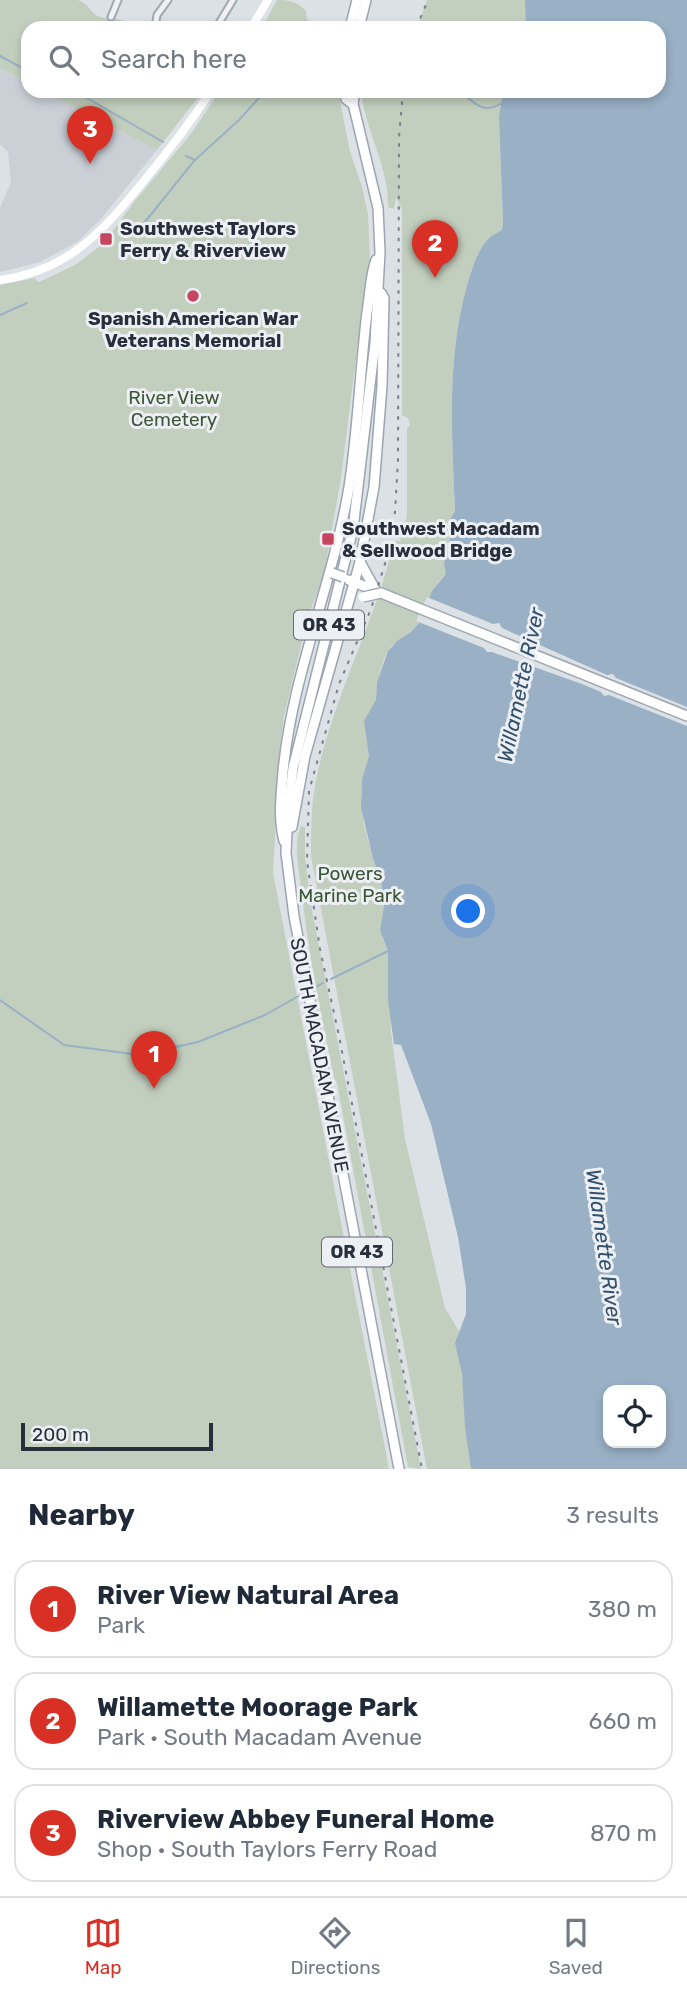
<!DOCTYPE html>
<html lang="en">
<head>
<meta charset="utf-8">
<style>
  body { margin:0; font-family:Rubik,sans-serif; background:#f6f6f7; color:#1f2937 }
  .controls { position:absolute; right:21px; bottom:21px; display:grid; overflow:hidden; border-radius:14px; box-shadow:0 4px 10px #0003 }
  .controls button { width:63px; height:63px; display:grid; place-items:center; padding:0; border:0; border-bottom:2px solid #e0e1e3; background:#fff; color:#1f2937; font:35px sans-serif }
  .scale { position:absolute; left:21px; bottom:18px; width:192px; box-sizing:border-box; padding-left:7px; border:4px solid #272f3b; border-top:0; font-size:19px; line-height:24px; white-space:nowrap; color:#272f3b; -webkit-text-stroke:5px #eceff4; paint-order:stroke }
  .you { position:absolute; left:469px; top:912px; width:24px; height:24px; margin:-18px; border:5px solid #fff; border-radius:50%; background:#1a73e8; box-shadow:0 0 0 10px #1a73e833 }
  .badge { display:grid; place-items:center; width:46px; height:46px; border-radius:50%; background:#d93025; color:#fff; font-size:23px; font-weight:700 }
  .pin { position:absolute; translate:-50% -58px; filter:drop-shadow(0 2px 4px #0008) }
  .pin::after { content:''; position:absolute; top:37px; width:24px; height:21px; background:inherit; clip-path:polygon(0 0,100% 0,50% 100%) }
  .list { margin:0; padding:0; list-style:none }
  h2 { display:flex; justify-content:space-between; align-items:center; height:91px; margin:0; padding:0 28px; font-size:30px }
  h2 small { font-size:23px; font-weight:400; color:#747a83 }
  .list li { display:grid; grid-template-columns:46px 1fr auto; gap:21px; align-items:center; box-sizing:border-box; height:98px; margin:0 14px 14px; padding:0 14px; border:2px solid #e0e1e3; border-radius:21px }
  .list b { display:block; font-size:26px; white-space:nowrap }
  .list p { margin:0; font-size:23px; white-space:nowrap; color:#747a83 }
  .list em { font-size:23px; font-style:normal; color:#747a83 }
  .icon { flex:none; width:38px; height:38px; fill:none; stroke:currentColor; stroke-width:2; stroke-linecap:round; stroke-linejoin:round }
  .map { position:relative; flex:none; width:687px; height:1469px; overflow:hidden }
  .search { position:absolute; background:#fff; box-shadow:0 4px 10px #0003; left:21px; right:21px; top:21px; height:77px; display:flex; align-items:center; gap:18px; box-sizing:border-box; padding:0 24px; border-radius:21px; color:#747a83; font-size:26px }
  .sheet { height:427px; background:#fff }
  nav { display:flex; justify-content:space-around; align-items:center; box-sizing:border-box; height:98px; border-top:2px solid #e0e1e3; background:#fff; font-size:19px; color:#747a83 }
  nav a { display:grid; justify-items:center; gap:4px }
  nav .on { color:#d93025 }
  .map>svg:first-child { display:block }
</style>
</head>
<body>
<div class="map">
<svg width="687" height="1469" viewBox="0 0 687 1469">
  <rect width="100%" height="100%" fill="#dce1e6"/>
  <polygon fill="#cbd0d7" points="0,68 28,83 28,91 43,91 157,150 99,221 77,242 40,262 0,272 0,208 11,182 8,152 0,144"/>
  <g fill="#c3cfbe">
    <path d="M0 0H78C90 5 88 9 96 15 109 23 123 13 133 28H28V83L0 68Z"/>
    <path d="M277 0C291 0 297 2 306 11L307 20 320 28H262Z"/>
    <polygon points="427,0 525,0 527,27 417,28"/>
    <polygon points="43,91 203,91 157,150"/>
    <polygon points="220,91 338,91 350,151 362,187 368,214 370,262 359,333 341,479 326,563 321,584 308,616 284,716 280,747 273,873 389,1469 0,1469 0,285 35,278 38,282 41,281 75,265 104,243 134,202 190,135"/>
    <path d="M361 91H503L499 117 503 224 502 230C497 233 492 235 488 239 477 251 473 267 468 282 446 357 452 434 455 511L449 521 450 550 446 574 438 583 421 621 411 632 391 646 384 659 377 682 376 700 365 721 369 756 362 779 361 797 364 825 373 859 381 879 384 906 380 930 388 951 391 1031 405 1139 445 1308 459 1331C454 1346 460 1358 462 1374 466 1406 467 1437 471 1469H427L311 856C311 828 311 799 318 771 336 691 376 620 394 541H400L407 515V428L410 425 408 418 402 415V210L396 197 394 209 388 207C389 166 365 131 361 91Z"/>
    <path d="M301 826 305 827V857L311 905 421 1469 408 1467 337 1083 334 1077C321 1016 309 957 302 895 300 875 292 844 301 826Z"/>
  </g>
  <path fill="#99b0c5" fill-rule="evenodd" d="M525 0H687V1469H471L465 1427 462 1374 455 1343 466 1314V1288L458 1237 431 1124 401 1045 394 1044 388 1001V951L380 930 384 906 381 879 373 859 361 807 362 779 369 756 364 721 376 700 377 682 388 651 397 641 411 632 421 621 432 591 446 574 444 563 446 553 450 550 449 521 455 511C452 434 446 357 468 282 473 267 477 251 488 239 492 235 497 233 502 230L503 224 499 117 503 91H659V28H526ZM608 1390H661V1443H608Z"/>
  <polygon fill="#dce1e6" points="427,597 493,624 499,623 502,628 589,667 607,675 613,674 616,678 687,707 687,726 609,695 604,696 601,692 582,684 492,652 487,652 484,648 416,621"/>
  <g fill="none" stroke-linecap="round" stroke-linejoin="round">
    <g stroke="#99b0c5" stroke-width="2">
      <polyline points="0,56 28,71"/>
      <polyline points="75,91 163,142"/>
      <polyline points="422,91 431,94 435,91"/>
      <path d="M459 91C473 101 482 115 500 104"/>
      <polyline points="186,156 195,160 239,120 265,91"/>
      <polyline points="144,223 194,161"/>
      <polyline points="0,315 27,303"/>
      <polyline points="331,979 388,951"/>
      <polyline points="312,989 323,983"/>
      <polyline points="0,1000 64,1045 140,1055 198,1042 265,1015 304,993"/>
    </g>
    <g stroke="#a2a8af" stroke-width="9">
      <g id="street">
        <polyline points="111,17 118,0"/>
        <polyline points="155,28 157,15 168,0"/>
        <polyline points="216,28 233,0"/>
      </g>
    </g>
    <g stroke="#9ca5b1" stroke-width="12">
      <g id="primary">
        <polyline points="350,28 357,0"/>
        <polyline points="359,28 366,0"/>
        <polyline points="345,91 346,99 353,104"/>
        <polyline points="355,91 353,104 356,116 378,208 380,252 375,343 353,529 293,768 288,809 286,853 294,916 399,1469"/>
        <polyline points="360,562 376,591"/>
        <polyline points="349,580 376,591"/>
        <polyline points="381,593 687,716"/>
        <polyline points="292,827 305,756 360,562 374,487 382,386 384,298 381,293"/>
        <path d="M284 841C278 818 281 796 283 772 292 674 333 584 349 487 358 429 360 370 367 312 370 296 370 275 376 260"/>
      </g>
    </g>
    <use href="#street" stroke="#eff1f4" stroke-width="5"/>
    <g stroke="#fff" stroke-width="8">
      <polyline points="251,28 268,0"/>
      <path d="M0 280C68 271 102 232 143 182 167 153 190 123 211 91"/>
    </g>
    <use href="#primary" stroke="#fff" stroke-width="9"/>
    <g stroke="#77818e" stroke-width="2" stroke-dasharray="3.5 7" stroke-linecap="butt">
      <polyline points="416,28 428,0"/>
      <polyline points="403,91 399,137 398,460 395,512 388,554 371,609 339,684 309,791 307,861 320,949 339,1036 422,1469"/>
    </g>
    <g stroke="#9ca5b1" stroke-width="12" stroke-linecap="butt">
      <g id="primary-bridge">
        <polyline points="332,573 343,577"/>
        <polyline points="363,597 381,593"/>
      </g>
    </g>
    <use href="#primary-bridge" stroke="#fff" stroke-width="9"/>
  </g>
  <g fill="#c7465f" stroke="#eceff4" stroke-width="2.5">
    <rect x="99" y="232" width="14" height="14" rx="3.5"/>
    <circle cx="193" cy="296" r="7"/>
    <rect x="321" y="532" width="14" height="14" rx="3.5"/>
  </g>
  <g text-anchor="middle" stroke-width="6" stroke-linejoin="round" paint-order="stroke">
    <g fill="#eceff4" stroke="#626972" stroke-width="2">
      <rect x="294" y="610.5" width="70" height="29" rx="5"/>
      <rect x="322" y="1237.5" width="70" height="29" rx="5"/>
    </g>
    <g font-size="18" font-weight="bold" fill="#272f3b">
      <text x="329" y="631">OR 43</text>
      <text x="357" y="1258">OR 43</text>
    </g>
    <g font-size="19" font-weight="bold" fill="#272f3b" stroke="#eceff4" text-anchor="start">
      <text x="120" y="235">Southwest Taylors<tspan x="120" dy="22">Ferry &amp; Riverview</tspan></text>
      <text x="193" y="325" text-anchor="middle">Spanish American War<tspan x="193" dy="22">Veterans Memorial</tspan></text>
      <text x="342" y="535">Southwest Macadam<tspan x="342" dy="22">&amp; Sellwood Bridge</tspan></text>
    </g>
    <g font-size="19" fill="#3d5635" stroke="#eceff4">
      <text x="174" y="404">River View<tspan x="174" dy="22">Cemetery</tspan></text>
      <text x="350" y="880">Powers<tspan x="350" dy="22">Marine Park</tspan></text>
    </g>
    <g font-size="19" fill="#272f3b" stroke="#eceff4">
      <text transform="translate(320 1055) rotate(79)" y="7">SOUTH MACADAM AVENUE</text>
    </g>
    <g font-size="21" font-style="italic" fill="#33506d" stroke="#eceff4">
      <text transform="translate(521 685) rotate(-78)" y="7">Willamette River</text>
      <text transform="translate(604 1247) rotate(82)" y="7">Willamette River</text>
    </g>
  </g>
</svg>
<div class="controls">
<button><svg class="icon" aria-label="locate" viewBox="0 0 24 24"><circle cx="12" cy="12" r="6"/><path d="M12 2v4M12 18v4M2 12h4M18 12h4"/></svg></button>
</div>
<div class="scale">200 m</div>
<div class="you"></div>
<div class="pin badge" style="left:154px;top:1089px">1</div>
<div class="pin badge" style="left:435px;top:278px">2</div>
<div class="pin badge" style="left:90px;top:164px">3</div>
<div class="search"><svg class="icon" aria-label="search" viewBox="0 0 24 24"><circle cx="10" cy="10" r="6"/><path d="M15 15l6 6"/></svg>Search here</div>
</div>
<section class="sheet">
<h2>Nearby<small>3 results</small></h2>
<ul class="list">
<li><span class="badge">1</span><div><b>River View Natural Area</b><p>Park</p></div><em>380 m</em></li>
<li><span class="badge">2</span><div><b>Willamette Moorage Park</b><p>Park · South Macadam Avenue</p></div><em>660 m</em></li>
<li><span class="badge">3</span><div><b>Riverview Abbey Funeral Home</b><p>Shop · South Taylors Ferry Road</p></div><em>870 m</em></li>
</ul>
</section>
<nav>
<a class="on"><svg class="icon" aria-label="map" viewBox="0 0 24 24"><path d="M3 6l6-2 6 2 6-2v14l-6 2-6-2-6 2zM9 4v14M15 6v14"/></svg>Map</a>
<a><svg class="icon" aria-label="directions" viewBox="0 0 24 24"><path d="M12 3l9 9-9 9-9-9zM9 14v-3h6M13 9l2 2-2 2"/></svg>Directions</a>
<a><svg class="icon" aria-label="saved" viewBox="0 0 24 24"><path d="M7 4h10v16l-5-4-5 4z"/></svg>Saved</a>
</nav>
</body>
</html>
